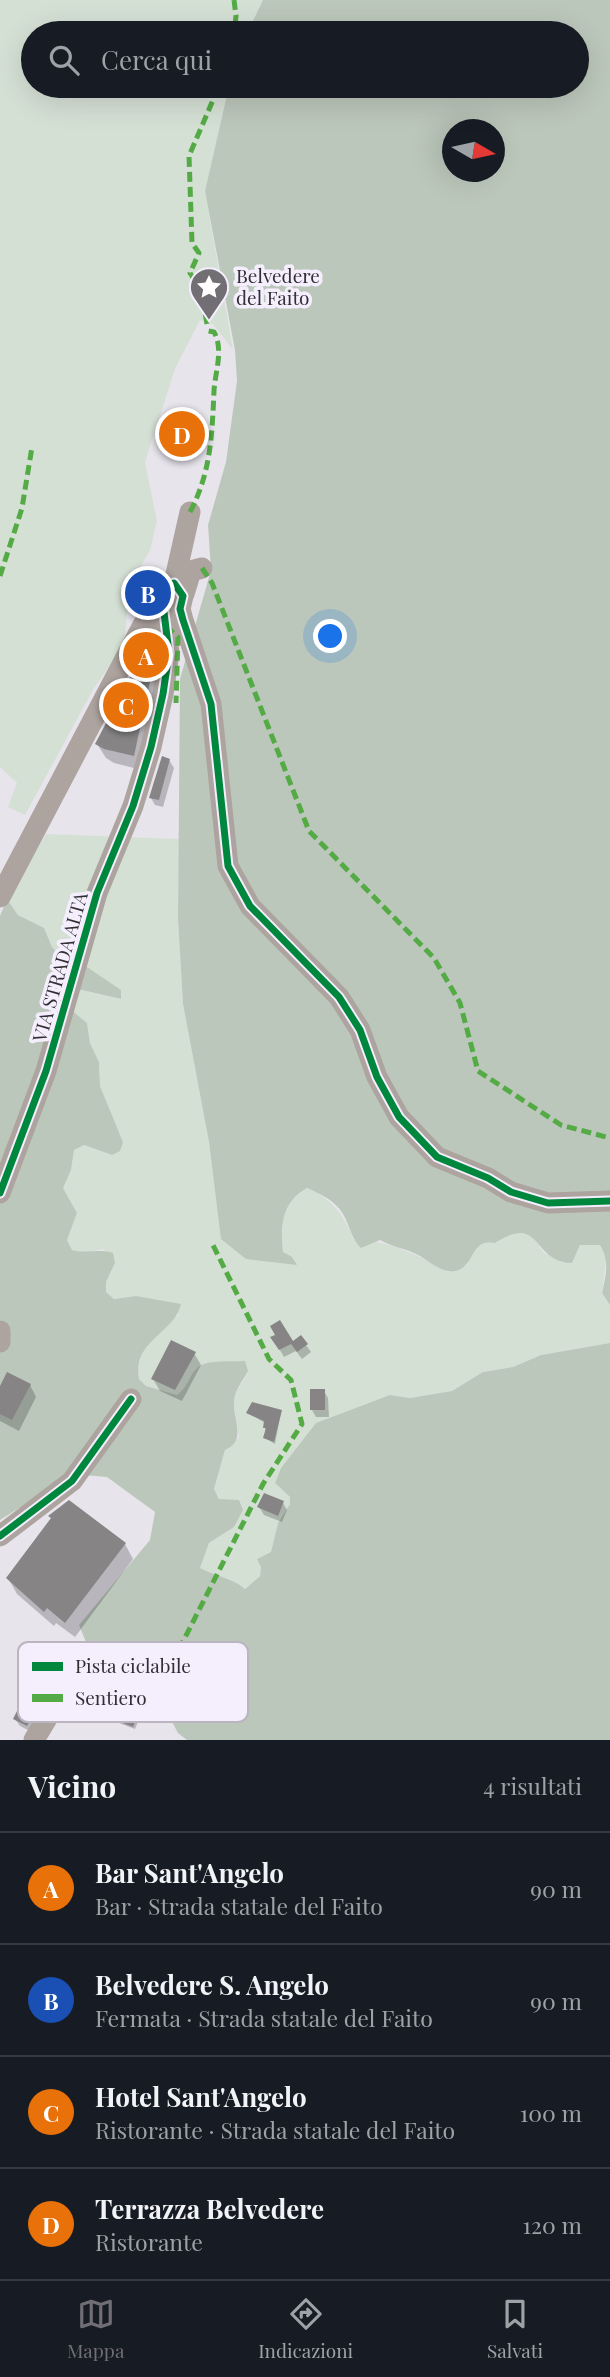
<!DOCTYPE html>
<html lang="it">
<head>
<meta charset="utf-8">
<style>
  body { margin:0; font-family:"Playfair Display",serif; background:#20242c; color:#f1f3f6 }
  .compass { position:absolute; left:442px; top:119px; width:63px; height:63px; border-radius:50%; background:#171b24; box-shadow:0 7px 28px #0002; rotate:99deg }
  .you { position:absolute; left:331px; top:637px; width:24px; height:24px; margin:-18px; border:5px solid #fff; border-radius:50%; background:#1a73e8; box-shadow:0 0 0 10px #1a73e833 }
  .badge { display:grid; place-items:center; width:46px; height:46px; border-radius:50%; background:#716e74; color:#fff; font-size:23px; font-weight:700 }
  .pin { position:absolute; translate:-50% -50%; border:4px solid #fff; box-shadow:0 2px 7px #0006 }
  .list { margin:0; padding:0; list-style:none }
  h2 { display:flex; justify-content:space-between; align-items:center; height:91px; margin:0; padding:0 28px; font-size:30px }
  h2 small { font-size:23px; font-weight:400; color:#9ea1a6 }
  .list li { display:grid; grid-template-columns:46px 1fr auto; gap:21px; align-items:center; box-sizing:border-box; height:112px; padding:0 28px; border-top:2px solid #363941 }
  .list b { display:block; font-size:26px; white-space:nowrap }
  .list p { margin:0; font-size:23px; white-space:nowrap; color:#9ea1a6 }
  .list em { font-size:23px; font-style:normal; color:#9ea1a6 }
  .icon { flex:none; width:38px; height:38px; fill:none; stroke:currentColor; stroke-width:2; stroke-linecap:round; stroke-linejoin:round }
  .map { position:relative; flex:none; width:610px; height:1740px; overflow:hidden }
  .search { position:absolute; background:#171b24; box-shadow:0 7px 28px #0002; left:21px; right:21px; top:21px; height:77px; display:flex; align-items:center; gap:18px; box-sizing:border-box; padding:0 24px; border-radius:38px; color:#9ea1a6; font-size:26px }
  .sheet { height:539px; background:#171b24 }
  nav { display:flex; justify-content:space-around; align-items:center; box-sizing:border-box; height:98px; border-top:2px solid #363941; background:#171b24; font-size:19px; color:#9ea1a6 }
  nav a { display:grid; justify-items:center; gap:4px }
  nav .on { color:#716e74 }
  .map>svg:first-child { display:block }
</style>
</head>
<body>
<div class="map">
<svg width="610" height="1740" viewBox="0 0 610 1740">
  <rect width="100%" height="100%" fill="#e7e4ec"/>
  <g fill="#d5e0d5">
    <polygon points="0,0 263,0 247,33 33,33 33,86 229,86 205,191 233,350 213,324 200,320 175,369 145,462 157,521 150,550 130,585 124,645 94,688 25,815 8,807 17,783 0,767"/>
    <path d="M46 834 179 839 178 919 183 1004 209 1142 222 1239 283 1252C280 1226 282 1203 307 1188 333 1200 343 1213 354 1240 389 1240 418 1255 448 1272L467 1265C474 1250 478 1240 496 1243L513 1231H523L532 1236 544 1253 572 1263 580 1245H600L607 1254 602 1293 610 1305V1343L541 1355 513 1367 483 1372 452 1391 410 1398 390 1395 281 1468 275 1483 290 1497V1504L278 1523 271 1552 261 1567 260 1576 245 1589C233 1578 215 1576 200 1568L209 1543 234 1527 214 1489 225 1450 239 1437 233 1399 248 1371 196 1368 187 1387 177 1395 146 1386 139 1379C134 1350 160 1331 179 1314L136 1296 114 1299 106 1292V1282L115 1263 103 1249 82 1253 72 1250 67 1240 77 1213 63 1188 71 1170 74 1150 84 1145 112 1155 123 1142 100 1086 99 1062 90 1043 87 1023 70 1009 71 991 82 990 120 999 78 961 59 954 52 947 44 928 18 915 7 899Z"/>
  </g>
  <g fill="#bcc7bb" fill-rule="evenodd">
    <path d="M263 0H610V1305L602 1293C606 1275 610 1261 600 1245H580L572 1263C531 1262 542 1212 495 1243 469 1238 476 1267 455 1271 442 1274 427 1259 416 1254 404 1248 392 1247 380 1240L361 1248C351 1238 350 1226 343 1214 335 1200 320 1194 307 1188 282 1202 280 1226 283 1252L292 1257 297 1265 246 1259 221 1239 209 1142 183 1004 178 919 180 679 211 570 208 525 226 462 237 381 235 350 205 191 229 86H577V33H247ZM452 130H494V172H452Z"/>
    <path d="M7 899 18 915 44 928 52 947 59 954 78 961 121 990V999L82 990 71 991 70 1009 87 1023 90 1043 99 1062 100 1086 123 1142 120 1151 112 1155 84 1145 74 1150 71 1170 63 1188 77 1213 67 1240 72 1250C86 1254 99 1248 113 1253L115 1263 106 1282V1292L114 1299 136 1296 181 1304C175 1333 132 1340 139 1379L146 1386 177 1395C189 1386 189 1375 198 1367 208 1359 233 1362 245 1361L248 1371C243 1380 234 1392 234 1401 233 1421 247 1440 225 1450L214 1489 219 1499 239 1500 243 1510 234 1527 209 1543 200 1568C215 1576 233 1578 245 1589L260 1576 261 1567 257 1559 271 1552 278 1523 290 1504V1497L275 1483 281 1468 316 1423 390 1395 410 1398 452 1391 483 1372 513 1367 541 1355 610 1343V1740H187L178 1733 163 1705 146 1693 133 1672 123 1661 86 1642 79 1625 150 1540 155 1512 107 1477 73 1474 0 1520V916Z"/>
  </g>
  <g fill="#0003">
    <polygon points="153,641 161,656 142,770 114,763 106,758 97,744"/>
    <polygon points="169,760 174,768 163,807 155,805 151,798"/>
    <polygon points="273,1338 306,1345 311,1352 302,1359 296,1351 284,1357"/>
    <polygon points="194,1353 201,1365 182,1401 160,1391 153,1379"/>
    <polygon points="30,1385 36,1397 19,1431 0,1421 0,1389"/>
    <polygon points="324,1391 328,1398 329,1417 316,1417 312,1410"/>
    <polygon points="281,1412 275,1444 265,1438 265,1423 248,1413"/>
    <polygon points="283,1503 287,1510 282,1522 264,1515 259,1507"/>
    <polygon points="125,1544 133,1559 75,1637 56,1623 54,1626 17,1594 8,1578"/>
    <polygon points="47,1690 51,1697 32,1732 20,1726 15,1719"/>
    <polygon points="145,1698 147,1701 135,1729 119,1723 117,1720"/>
  </g>
  <g fill="#868485">
    <polygon points="151,638 154,640 156,653 134,756 104,749 95,744"/>
    <polygon points="162,756 170,759 159,800 149,798"/>
    <polygon points="280,1320 293,1341 301,1335 308,1344 297,1352 291,1344 279,1350 270,1337 275,1335 270,1326"/>
    <polygon points="171,1340 196,1352 175,1390 151,1379"/>
    <polygon points="7,1372 31,1384 12,1420 0,1414 0,1386"/>
    <rect x="310" y="1389" width="15" height="21"/>
    <polygon points="252,1402 282,1410 274,1442 263,1438 266,1428 263,1428 264,1421 246,1413"/>
    <polygon points="264,1493 284,1501 278,1516 257,1507"/>
    <polygon points="69,1500 126,1543 65,1623 47,1608 44,1612 6,1578 51,1518 48,1516"/>
    <polygon points="32,1681 48,1688 27,1726 13,1719"/>
    <polygon points="128,1689 146,1696 133,1727 115,1720"/>
  </g>
  <g fill="none" stroke-linecap="round" stroke-linejoin="round">
    <g stroke="#ada39f" stroke-width="21">
      <polyline points="174,583 190,512"/>
      <polyline points="184,594 191,571 202,568"/>
      <polyline points="0,897 143,625 155,616 164,619"/>
      <polyline points="0,1193 46,1071 97,893 133,806 151,747 163,694 169,653 162,596 164,587 174,583 183,596 180,609 183,620 211,704 228,866 250,906 339,997 360,1030 377,1077 399,1117 437,1157 488,1178 511,1192 548,1203 610,1201"/>
      <polyline points="0,1331 0,1342"/>
      <polyline points="0,1536 72,1481 131,1399"/>
      <polyline points="34,1740 73,1675 91,1665 106,1671 84,1708 60,1698"/>
    </g>
    <g stroke="#54ab45" stroke-width="5" stroke-dasharray="10 5" stroke-linecap="butt">
      <polyline points="234,0 236,16 234,33"/>
      <polyline points="207,324 201,290 190,273 199,253 192,243 189,156 219,86"/>
      <path d="M190 512C211 472 212 435 214 391 215 372 224 350 214 332L204 330"/>
      <polyline points="202,568 212,583 309,831 434,958 460,1003 478,1071 561,1125 610,1138"/>
      <polyline points="0,576 22,508 32,447"/>
      <polyline points="166,626 178,637 176,703"/>
      <polyline points="136,1685 150,1684 168,1671 263,1484 302,1424 291,1380 269,1359 212,1243"/>
    </g>
    <g stroke="#f4eefd" stroke-width="11">
      <g id="cycleway">
        <polyline points="0,1193 46,1071 97,893 133,806 151,747 163,694 169,653 162,596 164,587 174,583 183,596 180,609 183,620 211,704 228,866 250,906 339,997 360,1030 377,1077 399,1117 437,1157 488,1178 511,1192 548,1203 610,1201"/>
        <polyline points="0,1536 72,1481 131,1399"/>
      </g>
    </g>
    <use href="#cycleway" stroke="#00873e" stroke-width="7"/>
  </g>
  <defs>
    <g id="sight-pin" transform="scale(2.0125)"><path d="M0 17L-7.5 6A9.5 9.5 0 1 1 7.5 6Z" fill="#716e74" stroke="#f4eefd"/><path d="M0-6L1.8-2.2L6-1.7L2.9 1.2L3.7 5.4L0 3.3L-3.7 5.4L-2.9 1.2L-6-1.7L-1.8-2.2Z" fill="#fff"/></g>
  </defs>
  <g fill-rule="evenodd">
    <use href="#sight-pin" x="209" y="287"/>
  </g>
  <g text-anchor="middle" stroke-width="7" stroke-linejoin="round" paint-order="stroke">
    <g font-size="19" fill="#312f34" stroke="#f4eefd" text-anchor="start">
      <text x="236" y="283">Belvedere<tspan x="236" dy="22">del Faito</tspan></text>
    </g>
    <g font-size="19" fill="#312f34" stroke="#f4eefd">
      <text transform="translate(60 967) rotate(-74)" y="7">VIA STRADA ALTA</text>
    </g>
  </g>
  <rect x="18" y="1642" width="230" height="80" rx="10" fill="#f4eefd" stroke="#bab5c1" stroke-width="2"/>
  <rect x="32" y="1662" width="31" height="9" fill="#00873e"/>
  <rect x="32" y="1694" width="31" height="8" fill="#54ab45"/>
  <g font-size="19" fill="#312f34">
    <text x="75" y="1673">Pista ciclabile</text>
    <text x="75" y="1705">Sentiero</text>
  </g>
</svg>
<svg class="compass" viewBox="-18 -18 36 36"><path d="M0-13l5 13h-10z" fill="#e53935"/><path d="M0 13l5-13h-10z" fill="#9ea1a6"/></svg>
<div class="you"></div>
<div class="pin badge" style="left:146px;top:655px;background:#e8710a">A</div>
<div class="pin badge" style="left:148px;top:593px;background:#1a4fb4">B</div>
<div class="pin badge" style="left:126px;top:705px;background:#e8710a">C</div>
<div class="pin badge" style="left:182px;top:434px;background:#e8710a">D</div>
<div class="search"><svg class="icon" aria-label="search" viewBox="0 0 24 24"><circle cx="10" cy="10" r="6"/><path d="M15 15l6 6"/></svg>Cerca qui</div>
</div>
<section class="sheet">
<h2>Vicino<small>4 risultati</small></h2>
<ul class="list">
<li><span class="badge" style="background:#e8710a">A</span><div><b>Bar Sant'Angelo</b><p>Bar · Strada statale del Faito</p></div><em>90 m</em></li>
<li><span class="badge" style="background:#1a4fb4">B</span><div><b>Belvedere S. Angelo</b><p>Fermata · Strada statale del Faito</p></div><em>90 m</em></li>
<li><span class="badge" style="background:#e8710a">C</span><div><b>Hotel Sant'Angelo</b><p>Ristorante · Strada statale del Faito</p></div><em>100 m</em></li>
<li><span class="badge" style="background:#e8710a">D</span><div><b>Terrazza Belvedere</b><p>Ristorante</p></div><em>120 m</em></li>
</ul>
</section>
<nav>
<a class="on"><svg class="icon" aria-label="map" viewBox="0 0 24 24"><path d="M3 6l6-2 6 2 6-2v14l-6 2-6-2-6 2zM9 4v14M15 6v14"/></svg>Mappa</a>
<a><svg class="icon" aria-label="directions" viewBox="0 0 24 24"><path d="M12 3l9 9-9 9-9-9zM9 14v-3h6M13 9l2 2-2 2"/></svg>Indicazioni</a>
<a><svg class="icon" aria-label="saved" viewBox="0 0 24 24"><path d="M7 4h10v16l-5-4-5 4z"/></svg>Salvati</a>
</nav>
</body>
</html>
